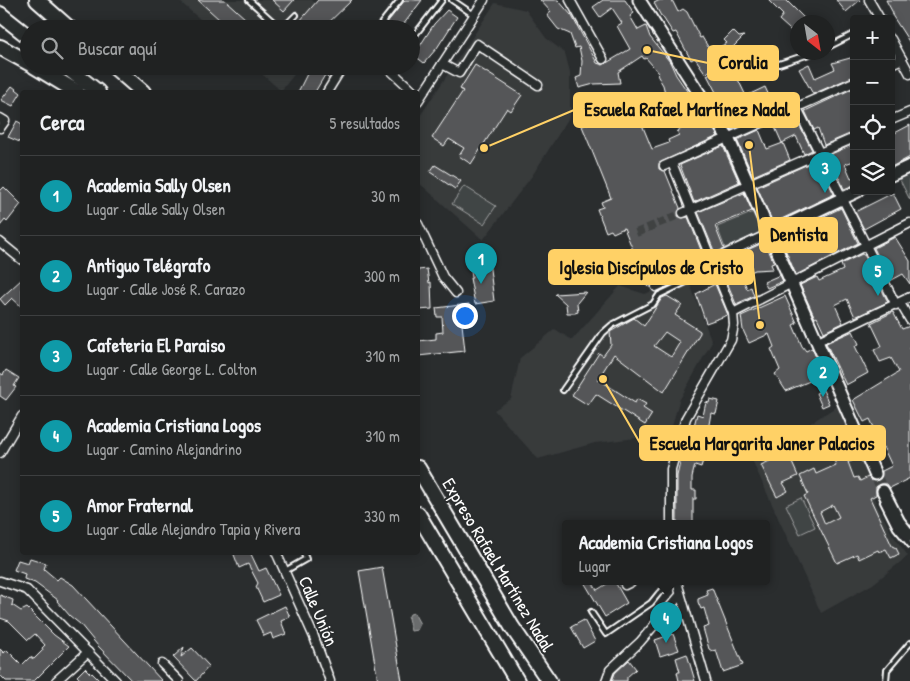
<!DOCTYPE html>
<html lang="es">
<head>
<meta charset="utf-8">
<style>
  body { margin:0; font-family:"Patrick Hand",sans-serif; background:#2d2f2f; color:#f1f3f6 }
  .controls { position:absolute; right:15px; top:15px; display:grid; overflow:hidden; border-radius:5px; box-shadow:0 2px 12px #0003 }
  .controls button { width:45px; height:45px; display:grid; place-items:center; padding:0; border:0; border-bottom:1px solid #3d3f40; background:#202222; color:#f1f3f6; font:25px sans-serif }
  .compass { position:absolute; left:790px; top:15px; width:45px; height:45px; border-radius:50%; background:#202222; box-shadow:0 2px 12px #0003; rotate:149deg }
  .you { position:absolute; left:464px; top:315px; width:18px; height:18px; margin:-12px; border:4px solid #fff; border-radius:50%; background:#1a73e8; box-shadow:0 0 0 8px #1a73e833 }
  .badge { display:grid; place-items:center; width:32px; height:32px; border-radius:50%; background:#1a73e8; color:#fff; font-size:16px; font-weight:700 }
  .pin { position:absolute; translate:-50% -41px; filter:drop-shadow(0 1px 2px #0008) }
  .pin::after { content:''; position:absolute; top:26px; width:18px; height:15px; background:inherit; clip-path:polygon(0 0,100% 0,50% 100%) }
  .popup { position:absolute; left:562px; top:520px; width:208px; height:65px; box-sizing:border-box; display:grid; place-content:center; border-radius:5px; background:#202222; filter:drop-shadow(0 1px 4px #0005); font-size:16px; white-space:nowrap; color:#a2a4a5 }
  .popup b { font-size:19px; color:#f1f3f6 }
  .popup::after { content:''; position:absolute; left:50%; top:100%; margin-left:-10px; border:10px solid transparent; border-top-color:#202222 }
  .list { margin:0; padding:0; list-style:none }
  h2 { display:flex; justify-content:space-between; align-items:center; height:65px; margin:0; padding:0 20px; font-size:21px }
  h2 small { font-size:16px; font-weight:400; color:#a2a4a5 }
  .list li { display:grid; grid-template-columns:32px 1fr auto; gap:15px; align-items:center; box-sizing:border-box; height:80px; padding:0 20px; border-top:1px solid #3d3f40 }
  .list b { display:block; font-size:19px; white-space:nowrap }
  .list p { margin:0; font-size:16px; white-space:nowrap; color:#a2a4a5 }
  .list em { font-size:16px; font-style:normal; color:#a2a4a5 }
  .icon { flex:none; width:28px; height:28px; fill:none; stroke:currentColor; stroke-width:2; stroke-linecap:round; stroke-linejoin:round }
  .map { position:relative; flex:none; width:910px; height:681px; overflow:hidden }
  .search { position:absolute; background:#202222; box-shadow:0 2px 12px #0003; left:20px; top:20px; width:400px; height:55px; display:flex; align-items:center; gap:12px; box-sizing:border-box; padding:0 18px; border-radius:28px; color:#a2a4a5; font-size:19px }
  .panel { position:absolute; background:#202222; box-shadow:0 2px 12px #0003; left:20px; top:90px; width:400px; height:465px; border-radius:5px }
  .map>svg:first-child { display:block }
</style>
</head>
<body>
<div class="map">
<svg width="910" height="681" viewBox="0 0 910 681">
  <rect width="100%" height="100%" fill="#2a2d2e"/>
  <filter id="ink" filterUnits="userSpaceOnUse"><feTurbulence type="fractalNoise" baseFrequency=".02" numOctaves="2"/><feDisplacementMap in="SourceGraphic" scale="10" xChannelSelector="R" yChannelSelector="G"/><feConvolveMatrix kernelMatrix="1 2 1 2 8 2 1 2 1" color-interpolation-filters="sRGB"/></filter>
  <g filter="url(#ink)">
    <g fill="#373a3b">
      <polygon points="178,0 312,0 335,25 332,29 211,29"/>
      <polygon points="495,3 526,10 546,38 565,53 570,72 570,116 532,176 483,240 418,182 418,119"/>
      <polygon points="253,66 301,66 281,91"/>
      <polygon points="687,276 712,342 679,401 670,434 595,443 538,459 494,410 511,399 520,358 555,329 572,340 620,286 645,294"/>
      <polygon points="839,405 869,478 865,480 892,534 908,556 873,584 821,613 752,460"/>
    </g>
    <g fill="#414445" stroke="#a0a2a2">
      <polygon points="910,170 910,200 898,176"/>
      <polygon points="464,186 496,206 484,224 452,204"/>
      <polygon points="754,212 761,227 759,233 725,248 717,227"/>
      <polygon points="801,498 815,527 800,534 786,505"/>
    </g>
    <polygon fill="#6a6c6d" stroke="#a6a7a7" points="414,613 420,624 417,630 411,631 408,618 410,614"/>
    <g fill="#555758" stroke="#fff" fill-rule="evenodd">
      <polygon points="198,0 225,0 257,29 230,29"/>
      <polygon points="272,0 294,0 284,11"/>
      <polygon points="318,0 352,0 322,29 293,29"/>
      <polygon points="405,0 422,0 400,29 382,29"/>
      <polygon points="540,0 558,0 572,16 597,63 603,65 630,49 617,26 622,23 612,8 600,17 593,7 603,0 625,0 634,13 630,16 638,30 646,26 650,37 670,62 676,75 718,136 659,163 659,169 665,171 680,208 678,216 682,218 688,217 703,255 699,256 700,260 654,282 648,287 624,228 613,233 611,230 606,232 597,209 603,207 601,202 611,198 582,126 634,105 652,149 669,143 668,140 679,135 677,131 681,129 679,122 668,105 663,85 657,75 659,73 646,58 644,59 642,56 618,72 620,83 594,84 579,88 576,78 581,76 582,61 579,47 575,48 570,34 558,29 547,15 551,12"/>
      <polygon points="660,0 672,0 678,12 683,9 687,12 700,38 702,37 710,50 713,48 714,50 727,43 724,40 733,31 739,37 744,36 706,74 695,58 691,60 676,32 673,33 662,16 661,16 654,3"/>
      <polygon points="768,0 786,0 804,18 798,22 798,37 779,20 783,15"/>
      <polygon points="836,0 860,0 846,12"/>
      <polygon points="886,0 910,0 910,43 892,15 893,13"/>
      <polygon points="447,10 457,17 437,48 424,63 414,55 434,24"/>
      <polygon points="854,57 854,76 813,94 799,69 809,64 815,78 835,69 832,63"/>
      <polygon points="735,60 740,68 734,71 746,96 765,87 775,109 732,130 719,110 715,100 719,98 707,75"/>
      <polygon points="475,65 522,95 511,111 507,108 471,164 459,156 464,148 449,139 444,146 432,138 463,91 460,89"/>
      <polygon points="311,66 336,66 329,79 325,75 315,92 298,92"/>
      <polygon points="12,86 21,93 13,106 1,100"/>
      <polygon points="854,88 854,132 824,145 818,128 814,130 805,111"/>
      <polygon points="794,115 812,150 804,154 796,136 782,143 774,125"/>
      <polygon points="17,121 22,124 22,143 8,137"/>
      <polygon points="910,125 910,157 891,167 891,135"/>
      <polygon points="759,130 767,149 783,143 790,160 753,176 737,140"/>
      <polygon points="854,144 854,161 845,164 851,178 854,177 854,185 844,189 829,155"/>
      <polygon points="723,146 739,182 694,202 680,165"/>
      <polygon points="817,160 834,194 773,223 757,187"/>
      <polygon points="435,165 461,181 455,189 430,172"/>
      <polygon points="4,187 21,204 7,222 5,220 0,226 0,191"/>
      <polygon points="744,193 752,211 715,226 724,249 715,253 698,212"/>
      <polygon points="893,193 901,209 864,229 855,212"/>
      <polygon points="841,208 858,243 796,275 780,237"/>
      <polygon points="895,237 910,261 910,284 903,274 890,281 874,248"/>
      <polygon points="765,242 774,263 771,264 773,269 755,270 742,276 747,289 751,287 754,296 736,304 719,263"/>
      <polygon points="862,254 865,256 888,302 855,317 847,299 835,305 843,323 824,332 817,317 815,318 800,285 817,277 819,281 843,270 841,264"/>
      <polygon points="489,261 494,301 475,304 470,278 472,278 470,264"/>
      <polygon points="427,269 429,283 431,282 432,309 418,310 418,270"/>
      <polygon points="780,275 783,281 767,288 764,282"/>
      <polygon points="22,279 22,307 12,298 5,305 0,299"/>
      <polygon points="715,284 728,315 706,323 696,294"/>
      <polygon points="586,292 577,303 578,312 575,313 567,313 566,304 555,294"/>
      <path d="M667 296 682 305 675 315 700 331V333L664 392 614 354 598 379 635 403 637 399 646 404 643 408 652 414 645 425 596 394 588 405 572 395 599 353 603 356 611 345 610 332 634 318 644 326 662 298ZM665 332 680 342 671 357 654 346Z"/>
      <polygon points="785,296 797,323 793,325 802,346 806,351 812,348 824,375 786,391 775,374 780,370 771,349 774,347 769,334 749,343 743,330 741,316"/>
      <polygon points="469,304 471,323 462,324 465,351 418,356 418,341 436,339 436,333 443,332 442,317 437,317 436,308"/>
      <path d="M893 312 902 329 910 326V478L890 488 887 484H880L876 487V495L870 498 892 546 896 548 899 554 891 558 886 549 879 552 878 550 859 559 857 554 837 563 804 496 808 494 800 476 814 469 816 474 836 465 827 442 816 446 812 436 832 427 836 435 840 433 852 461 848 462 854 478 858 477 860 481 868 477 871 480 878 481 881 478 882 471 892 466 870 419 864 422 853 400 899 372 891 358 880 362 874 350 882 346 871 323ZM833 505 839 517 825 524 820 512Z"/>
      <polygon points="853,331 859,344 855,346 868,373 846,385 826,343"/>
      <polygon points="6,370 19,378 14,386 16,387 6,400 0,396 0,373 3,375"/>
      <polygon points="823,390 829,404 822,407 816,393"/>
      <polygon points="710,399 719,401 716,414 711,413 708,430 712,431 711,434 714,435 711,445 708,444 701,467 695,465 692,477 692,490 696,490 696,499 693,499 693,524 677,524 677,476 681,458 693,430 697,414 703,416 706,402 709,403"/>
      <polygon points="785,447 798,476 783,483 788,491 777,497 761,465 776,458 773,453"/>
      <polygon points="233,552 250,552 259,571 266,568 279,595 263,602 256,587 258,583 248,564 239,568"/>
      <polygon points="30,558 46,563 44,569 57,580 60,577 73,585 162,681 132,681 98,646 80,624 70,616 57,601 58,600 35,583 24,579 25,574 14,570 18,560 28,563"/>
      <polygon points="382,567 402,681 378,681 359,571"/>
      <polygon points="584,582 592,582 597,590 610,582 615,582 627,603 605,617"/>
      <polygon points="712,588 743,665 723,672 716,650 712,651 709,649 703,628 709,626 704,608 701,609 698,602 698,599 708,595 706,590"/>
      <polygon points="0,595 13,600 12,605 21,611 27,608 54,635 69,646 34,681 6,681 0,675 0,649 4,653 7,650 22,665 30,657 34,659 43,650 42,648 45,645 35,634 28,640 9,621 0,618"/>
      <polygon points="285,606 290,617 281,621 286,634 273,639 271,633 264,636 256,620"/>
      <polygon points="584,620 595,641 583,648 571,627"/>
      <polygon points="673,634 679,650 660,656 655,640"/>
      <polygon points="184,647 181,657 192,648 209,666 196,681 173,657"/>
      <polygon points="687,654 695,681 679,681 677,672 680,672 676,658"/>
      <polygon points="629,660 636,669 627,677 627,681 612,681 615,673"/>
      <polygon points="85,668 91,674 92,673 100,681 82,681 77,676"/>
    </g>
    <g fill="none" stroke-linecap="round" stroke-linejoin="round">
      <polyline stroke="#3f4243" stroke-width="8" stroke-dasharray="8 4" stroke-linecap="butt" points="636,233 683,213"/>
      <polyline stroke="#3f4243" stroke-width="11" stroke-dasharray="11 5.5" stroke-linecap="butt" points="875,474 883,491"/>
      <g stroke="#fff" stroke-width="8">
        <g id="lane">
          <polyline points="249,0 281,29"/>
          <polyline points="452,0 474,15"/>
          <polyline points="282,29 296,15"/>
          <polyline points="377,29 400,0"/>
          <polyline points="411,40 442,0"/>
          <polyline points="828,47 854,34"/>
          <polyline points="779,64 815,52"/>
          <polyline points="563,390 603,333 612,325 653,304 659,295 714,269"/>
          <polyline points="883,502 896,528 910,545"/>
          <polyline points="285,571 306,559 303,552"/>
          <polyline points="591,612 606,634 651,603 659,593 675,582"/>
          <polyline points="886,681 887,670 910,643"/>
        </g>
      </g>
      <g stroke="#fff" stroke-width="11">
        <g id="street">
          <polyline points="570,0 603,59"/>
          <polyline points="869,0 880,19"/>
          <polyline points="891,39 910,74"/>
          <polyline points="442,64 459,73 477,44 538,85"/>
          <polyline points="891,64 902,59"/>
          <polyline points="386,66 414,92"/>
          <polyline points="327,92 343,66"/>
          <polyline points="418,101 484,0"/>
          <polyline points="797,108 896,305"/>
          <polyline points="0,118 5,121 0,128"/>
          <polyline points="891,120 910,112"/>
          <polyline points="664,166 854,82"/>
          <polyline points="683,213 854,138"/>
          <polyline points="418,224 443,277 456,293"/>
          <polyline points="0,242 22,260"/>
          <polyline points="656,287 770,233"/>
          <polyline points="900,303 910,320"/>
          <polyline points="733,313 910,223"/>
          <polyline points="818,341 910,297"/>
          <polyline points="0,453 22,416"/>
          <polyline points="671,524 671,469 686,418 731,340 734,325 733,313 672,163"/>
          <polyline points="276,552 314,637 330,681"/>
          <polyline points="0,581 27,590 116,681"/>
          <polyline points="677,582 706,681"/>
          <polyline points="625,585 631,582"/>
          <polyline points="162,664 179,681"/>
          <polyline points="56,681 88,652"/>
          <polyline points="606,681 610,670 640,642 680,595"/>
        </g>
      </g>
      <g stroke="#fff" stroke-width="15">
        <g id="secondary">
          <polyline points="639,0 728,138 875,474"/>
          <polyline points="891,175 910,166"/>
          <polyline points="770,233 858,191"/>
          <polyline points="883,491 899,522 910,536"/>
        </g>
      </g>
      <g stroke="#fff" stroke-width="18">
        <g id="highway">
          <polyline points="37,0 70,29"/>
          <polyline points="0,14 29,37"/>
          <polyline points="0,47 29,63"/>
          <polyline points="34,66 77,92"/>
          <polyline points="65,66 98,92"/>
          <polyline points="113,66 143,92"/>
          <polyline points="418,468 512,627 549,681"/>
          <polyline points="418,514 517,681"/>
        </g>
      </g>
      <use href="#lane" stroke="#2a2d2e" stroke-width="4"/>
      <use href="#street" stroke="#2a2d2e" stroke-width="8"/>
      <use href="#secondary" stroke="#2a2d2e" stroke-width="11"/>
      <use href="#highway" stroke="#2a2d2e" stroke-width="14"/>
    </g>
  </g>
  <g text-anchor="middle" stroke-width="4" stroke-linejoin="round" paint-order="stroke">
    <g font-size="18" fill="#fff" stroke="#2a2d2e">
      <text transform="translate(498 565) rotate(59)" y="6">Expreso Rafael Martínez Nadal</text>
      <text transform="translate(318 611) rotate(67)" y="6">Calle Unión</text>
    </g>
  </g>
  <path fill="none" stroke="#ffd166" stroke-width="2" d="M647 50L708 63M484 148L574 110M749 145L760 235M760 325L753 267M603 379L640 443"/>
  <g fill="#ffd166" stroke="#2a2d2e" stroke-width="2">
    <circle cx="647" cy="50" r="5"/>
    <circle cx="484" cy="148" r="5"/>
    <circle cx="749" cy="145" r="5"/>
    <circle cx="760" cy="325" r="5"/>
    <circle cx="603" cy="379" r="5"/>
  </g>
  <g fill="#ffd166" stroke="#ffd166" stroke-width="2">
    <rect x="708" y="46" width="70" height="34" rx="5"/>
    <rect x="574" y="93" width="225" height="34" rx="5"/>
    <rect x="760" y="218" width="77" height="34" rx="5"/>
    <rect x="549" y="250" width="204" height="34" rx="5"/>
    <rect x="640" y="426" width="245" height="34" rx="5"/>
  </g>
  <g font-size="19" text-anchor="middle" font-weight="bold" fill="#111">
    <text x="743" y="69">Coralia</text>
    <text x="687" y="116">Escuela Rafael Martínez Nadal</text>
    <text x="799" y="241">Dentista</text>
    <text x="651" y="274">Iglesia Discípulos de Cristo</text>
    <text x="762" y="450">Escuela Margarita Janer Palacios</text>
  </g>
</svg>
<div class="controls">
<button>+</button>
<button>−</button>
<button><svg class="icon" aria-label="locate" viewBox="0 0 24 24"><circle cx="12" cy="12" r="6"/><path d="M12 2v4M12 18v4M2 12h4M18 12h4"/></svg></button>
<button><svg class="icon" aria-label="layers" viewBox="0 0 24 24"><path d="M12 4l9 5-9 5-9-5zM3 14l9 5 9-5"/></svg></button>
</div>
<svg class="compass" viewBox="-18 -18 36 36"><path d="M0-13l5 13h-10z" fill="#e53935"/><path d="M0 13l5-13h-10z" fill="#a2a4a5"/></svg>
<div class="you"></div>
<div class="pin badge" style="left:481px;top:284px;background:#0f9aa8">1</div>
<div class="pin badge" style="left:823px;top:397px;background:#0f9aa8">2</div>
<div class="pin badge" style="left:825px;top:193px;background:#0f9aa8">3</div>
<div class="pin badge" style="left:666px;top:643px;background:#0f9aa8">4</div>
<div class="popup"><b>Academia Cristiana Logos</b>Lugar</div>
<div class="pin badge" style="left:878px;top:296px;background:#0f9aa8">5</div>
<div class="search"><svg class="icon" aria-label="search" viewBox="0 0 24 24"><circle cx="10" cy="10" r="6"/><path d="M15 15l6 6"/></svg>Buscar aquí</div>
<section class="panel">
<h2>Cerca<small>5 resultados</small></h2>
<ul class="list">
<li><span class="badge" style="background:#0f9aa8">1</span><div><b>Academia Sally Olsen</b><p>Lugar · Calle Sally Olsen</p></div><em>30 m</em></li>
<li><span class="badge" style="background:#0f9aa8">2</span><div><b>Antiguo Telégrafo</b><p>Lugar · Calle José R. Carazo</p></div><em>300 m</em></li>
<li><span class="badge" style="background:#0f9aa8">3</span><div><b>Cafeteria El Paraiso</b><p>Lugar · Calle George L. Colton</p></div><em>310 m</em></li>
<li><span class="badge" style="background:#0f9aa8">4</span><div><b>Academia Cristiana Logos</b><p>Lugar · Camino Alejandrino</p></div><em>310 m</em></li>
<li><span class="badge" style="background:#0f9aa8">5</span><div><b>Amor Fraternal</b><p>Lugar · Calle Alejandro Tapia y Rivera</p></div><em>330 m</em></li>
</ul>
</section>
</div>
</body>
</html>
